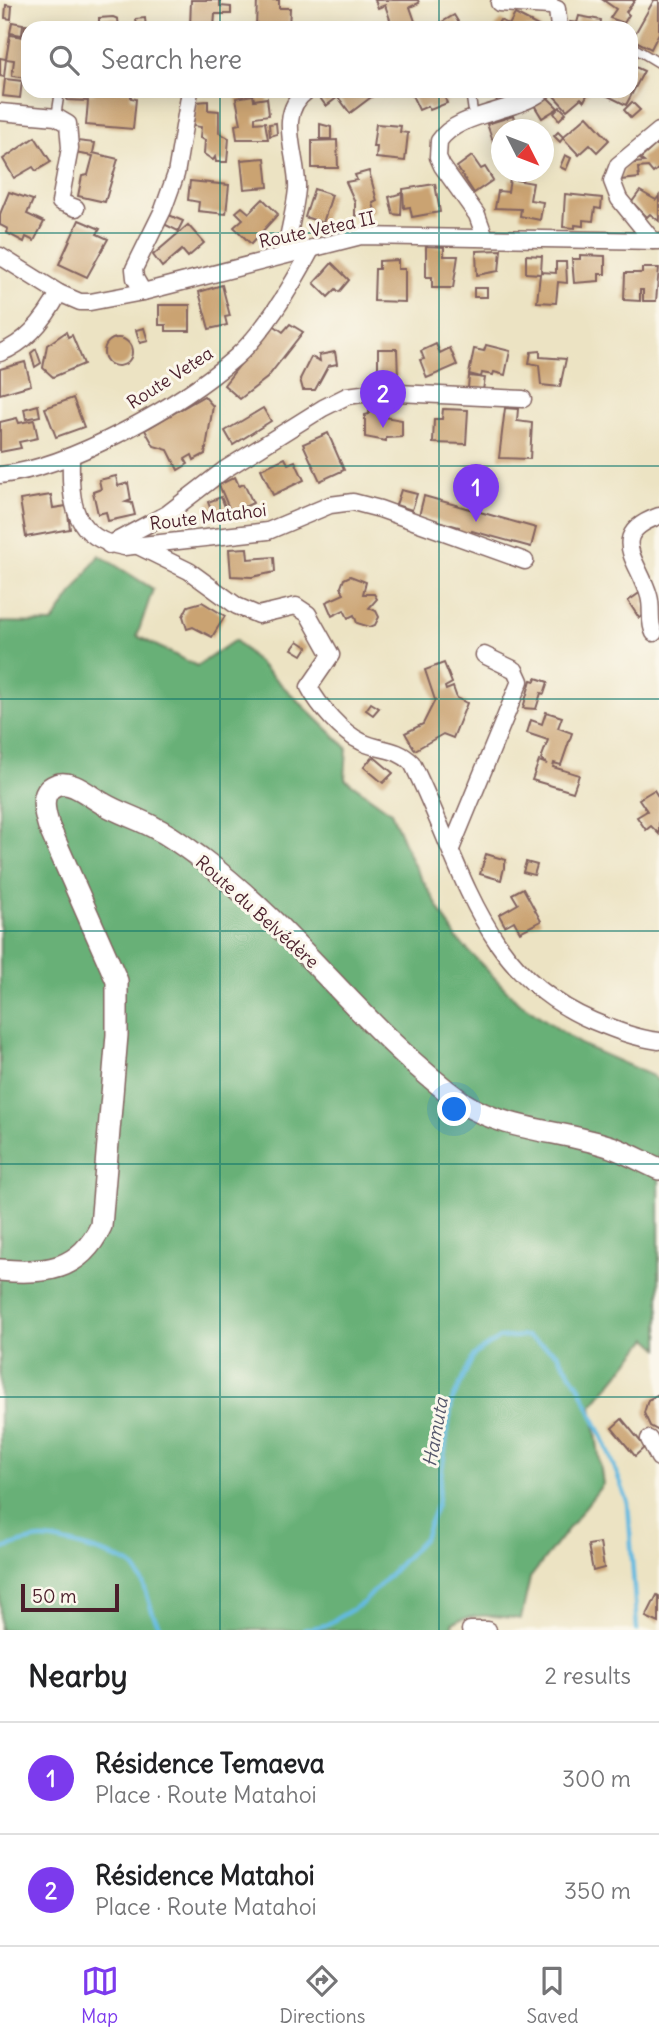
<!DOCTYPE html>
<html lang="en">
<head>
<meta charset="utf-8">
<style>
  body { margin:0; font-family:Delius,sans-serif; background:#f2f2f2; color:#202124 }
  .compass { position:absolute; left:491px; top:119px; width:63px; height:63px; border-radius:50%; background:#fff; box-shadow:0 4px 18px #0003; rotate:132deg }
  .scale { position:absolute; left:21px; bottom:18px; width:98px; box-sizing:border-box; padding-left:7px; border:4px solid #4a1f2b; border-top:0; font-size:19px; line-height:24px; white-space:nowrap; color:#4a1f2b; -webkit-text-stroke:5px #fbf7ec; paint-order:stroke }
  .you { position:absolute; left:455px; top:1110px; width:24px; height:24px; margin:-18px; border:5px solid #fff; border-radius:50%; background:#1a73e8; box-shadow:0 0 0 10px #1a73e833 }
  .badge { display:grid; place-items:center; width:46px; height:46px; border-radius:50%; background:#7c3aed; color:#fff; font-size:23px; font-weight:700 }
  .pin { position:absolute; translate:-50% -58px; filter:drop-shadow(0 2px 4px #0008) }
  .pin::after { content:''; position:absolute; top:37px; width:24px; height:21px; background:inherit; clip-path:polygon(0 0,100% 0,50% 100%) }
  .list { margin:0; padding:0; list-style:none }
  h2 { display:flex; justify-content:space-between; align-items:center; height:91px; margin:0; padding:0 28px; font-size:30px }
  h2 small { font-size:23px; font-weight:400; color:#757577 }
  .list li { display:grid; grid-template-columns:46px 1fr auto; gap:21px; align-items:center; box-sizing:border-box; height:112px; padding:0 28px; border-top:2px solid #e0e0e0 }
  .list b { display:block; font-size:26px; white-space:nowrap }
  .list p { margin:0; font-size:23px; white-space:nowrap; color:#757577 }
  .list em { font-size:23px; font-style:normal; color:#757577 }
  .icon { flex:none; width:38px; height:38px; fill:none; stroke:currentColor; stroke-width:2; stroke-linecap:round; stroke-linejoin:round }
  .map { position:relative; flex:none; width:659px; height:1630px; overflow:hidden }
  .search { position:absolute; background:#fff; box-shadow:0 4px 18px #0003; left:21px; right:21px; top:21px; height:77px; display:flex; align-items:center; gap:18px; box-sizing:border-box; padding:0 24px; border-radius:21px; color:#757577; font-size:26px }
  .sheet { height:315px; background:#fff }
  nav { display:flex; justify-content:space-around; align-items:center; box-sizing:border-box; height:98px; border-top:2px solid #e0e0e0; background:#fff; font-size:19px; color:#757577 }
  nav a { display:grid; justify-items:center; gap:4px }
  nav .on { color:#7c3aed }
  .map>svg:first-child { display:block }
</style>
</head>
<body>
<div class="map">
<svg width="659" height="1630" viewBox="0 0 659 1630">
  <rect width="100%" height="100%" fill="#fbf7ec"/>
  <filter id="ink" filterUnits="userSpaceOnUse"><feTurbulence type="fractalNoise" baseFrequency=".0143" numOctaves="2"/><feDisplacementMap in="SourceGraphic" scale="14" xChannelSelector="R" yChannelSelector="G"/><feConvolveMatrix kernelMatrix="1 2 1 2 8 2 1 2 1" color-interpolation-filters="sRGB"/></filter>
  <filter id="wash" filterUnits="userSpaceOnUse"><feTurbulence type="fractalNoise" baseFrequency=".00686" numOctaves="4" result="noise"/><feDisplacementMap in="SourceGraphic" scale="28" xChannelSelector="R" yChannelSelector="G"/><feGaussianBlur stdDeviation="1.57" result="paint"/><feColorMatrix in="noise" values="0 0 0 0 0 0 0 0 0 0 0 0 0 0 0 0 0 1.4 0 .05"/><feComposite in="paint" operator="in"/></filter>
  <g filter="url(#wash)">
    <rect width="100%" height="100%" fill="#ece3c3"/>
    <path fill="#68b077" stroke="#596851" stroke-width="2" d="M99 555 153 589 137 636 197 666 235 640 347 748 345 779 391 812 412 862 457 939 516 1000 580 1044 653 1076 659 1082V1348L648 1338 592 1406 603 1484 530 1578 521 1619C497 1616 475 1612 452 1623L453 1630H0V622L52 623Z"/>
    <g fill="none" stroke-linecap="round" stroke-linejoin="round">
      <g stroke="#63bae0" stroke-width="4.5">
        <path d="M0 1550C13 1546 29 1539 42 1539 59 1539 123 1556 134 1568 150 1587 147 1613 163 1630"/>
        <polyline points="304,1630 326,1625 363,1603 424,1538 437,1504 452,1401 474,1355 499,1338 526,1336 557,1353 579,1386 606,1445 628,1503 637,1630"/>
      </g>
    </g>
    <g id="blocks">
      <g fill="#caa372">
        <polygon points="191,0 220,0 220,6 231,7 231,14 215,14 214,28 190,28"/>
        <polygon points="257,0 279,0 279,8 290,8 289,28 256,28"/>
        <polygon points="375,0 418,0 419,3 410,7 417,27 393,28 385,5 378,8"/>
        <polygon points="603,0 635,0 626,12 629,15 624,23 610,18 616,9"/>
        <polygon points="654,0 659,0 659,33 651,49 632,39"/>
        <polygon points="6,5 12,6 11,19 5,18"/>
        <polygon points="515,14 542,28 495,28 500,20 509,25"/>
        <polygon points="454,15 462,28 432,28"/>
        <polygon points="579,16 601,20 600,28 569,28 570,22 577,23"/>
        <polygon points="113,17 118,19 119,28 99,28 99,18"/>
        <polygon points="145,18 146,28 137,26 136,19"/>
        <polygon points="12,22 23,24 22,35 10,33"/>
        <polygon points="25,25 36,26 28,28 28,78 12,76 14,60 6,59 10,35 24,37"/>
        <polygon points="0,58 6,59 4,77 0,76"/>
        <polygon points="631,65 644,71 626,105 604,94 631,91"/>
        <polygon points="5,79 22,81 20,98 3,96"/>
        <polygon points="68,91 94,94 94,91 131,91 131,98 136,99 133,129 86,125 88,101 67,100"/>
        <polygon points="323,91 372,91 374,95 350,113 338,97 326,106 318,95"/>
        <polygon points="410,91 442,91 447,103 430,110 428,106 419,110"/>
        <polygon points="490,91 521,91 512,97 508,93 498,102"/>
        <polygon points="558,91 589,91 584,101 581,98 567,110 553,95"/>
        <polygon points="253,95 254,100 267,98 269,115 255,117 255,123 265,122 268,139 237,139 235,125 241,124 236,98"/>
        <polygon points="547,97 558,108 542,118 534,105"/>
        <polygon points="208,101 208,110 219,111 219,133 229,138 227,162 216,162 215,157 213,160 204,154 205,140 200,138 201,127 193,126 196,102"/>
        <polygon points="632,102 640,110 631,118 624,110"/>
        <polygon points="560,107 566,113 559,120 554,113"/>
        <polygon points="513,116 518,130 501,130 501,142 494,144 487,124"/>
        <polygon points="587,116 609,140 597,152 590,145 579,155 563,138 560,142 554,136 558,132 563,137"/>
        <polygon points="276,123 277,134 270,136 269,124"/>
        <polygon points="320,124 331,127 331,139 320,139"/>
        <polygon points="376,124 401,126 400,132 408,133 405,161 376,158 377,147 373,147"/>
        <polygon points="35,137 51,162 36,171 33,167 14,178 3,159"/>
        <polygon points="337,140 338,168 312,168 312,141"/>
        <polygon points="77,141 95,143 93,153 118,159 105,202 78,196 82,176 88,175 93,156 74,153"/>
        <polygon points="659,142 659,168 653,173 648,167 638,168 639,178 620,180 626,164 644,162 640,159"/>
        <polygon points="565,155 571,158 566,170 560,167"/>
        <polygon points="472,156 481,169 485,167 493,180 474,193 457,167"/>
        <polygon points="265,158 268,187 244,189 241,160"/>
        <polygon points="369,171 377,201 373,203 375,211 355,216 355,202 346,182 357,180 355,175"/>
        <polygon points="510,179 533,183 530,200 543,202 540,220 520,216 521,209 495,208 498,191 508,192"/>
        <polygon points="190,181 229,185 226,214 198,211 199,202 188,200"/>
        <polygon points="435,184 440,212 412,217 410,207 404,208 403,189"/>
        <polygon points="314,189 332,195 323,223 305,217"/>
        <polygon points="640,191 656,200 659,196 659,221 650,214 647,217 632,202"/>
        <polygon points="9,192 33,200 27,214 44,222 34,241 26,237 24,242 7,233 8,229 0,225 0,214"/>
        <polygon points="402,193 401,215 393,214 389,197"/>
        <polygon points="565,194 602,198 601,209 595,208 593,221 583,220 583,226 575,225 575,228 563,227"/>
        <polygon points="263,199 278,214 251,244 234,227 243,219 236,212 242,207 249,213"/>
        <polygon points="169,215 183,221 178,231 164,224"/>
        <polygon points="79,220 100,229 97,234 108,239 87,277 59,264"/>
        <polygon points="188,225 204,243 188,257 182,250 162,267 153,255"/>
        <polygon points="426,246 444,247 444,256 458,256 453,288 432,288 432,277 426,277"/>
        <polygon points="501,250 499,271 477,275 476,251"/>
        <polygon points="526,255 542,256 541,272 556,273 556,262 566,262 567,283 558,282 556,303 537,302 540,274 526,273"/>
        <polygon points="580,255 605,256 605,274 599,274 599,281 574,283 572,259 580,259"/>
        <polygon points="398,260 398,269 405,269 405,302 374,301 375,269 379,269 379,261"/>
        <polygon points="332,263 349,280 339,292 336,289 328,297 314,283"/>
        <polygon points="642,268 659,268 656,301 643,301 643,290 640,290 640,301 624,300 625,273 642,273"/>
        <polygon points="222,285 230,316 225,317 227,325 209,329 199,292"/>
        <rect x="474" y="288" width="13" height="9"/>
        <polygon points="159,305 190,305 190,331 166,331 166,325 159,325"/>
        <polygon points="272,324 283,332 290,324 303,332 267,378 240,399 224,385"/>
        <polygon points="144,328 148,341 140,343 136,330"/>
        <polygon points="66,332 68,337 72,335 84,364 53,377 43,368 47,345"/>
        <circle cx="118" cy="352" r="14"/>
        <polygon points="436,344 440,353 450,348 457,365 427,378 420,360 424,359 421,351"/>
        <polygon points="486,345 510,351 505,375 494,372 493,375 482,373 481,377 469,374 474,349 484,351"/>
        <polygon points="36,349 41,363 35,367 31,353"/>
        <polygon points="378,349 397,349 398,377 378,378"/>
        <polygon points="540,351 540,357 566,359 560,387 541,385 539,365 529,363 531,352"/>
        <polygon points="335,352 337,364 328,366 315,390 303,390 300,379 311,357 320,361 319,355"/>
        <polygon points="25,362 31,385 0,394 0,369"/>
        <polygon points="469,376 485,378 483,390 468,388"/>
        <polygon points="204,396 213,406 205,454 194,460 192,455 185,459 188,464 178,470 168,450 154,446 145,430"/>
        <polygon points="73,398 84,427 56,437 45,408"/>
        <polygon points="370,403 384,403 384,417 402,420 402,437 386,438 386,441 365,437 365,415 369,414"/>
        <polygon points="38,405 40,416 26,419 24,409"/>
        <polygon points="263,408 271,421 233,445 225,431"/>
        <polygon points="505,408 518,409 517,421 532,423 530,459 499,458"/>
        <polygon points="443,409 468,410 466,444 433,443 434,419 442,419"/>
        <polygon points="17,418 19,423 34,420 38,438 19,442 21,448 0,452 0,422"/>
        <polygon points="328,433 344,470 320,481 303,444"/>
        <polygon points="285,458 288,464 295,461 304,480 273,495 261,469"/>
        <polygon points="116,476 118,486 128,483 131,500 126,502 132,503 135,515 108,521 106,512 98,514 93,492 101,489 99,480"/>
        <polygon points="235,477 239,486 244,484 253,503 231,513 219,485"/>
        <polygon points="401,490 417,494 412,510 396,505"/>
        <polygon points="51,495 53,508 67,506 70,529 26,537 20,500"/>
        <polygon points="424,496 536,528 531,547 472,531 470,537 457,534 459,527 419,516"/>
        <polygon points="221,497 226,509 213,515 208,502"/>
        <polygon points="247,548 248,559 274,557 275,572 252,577 231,576 229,549"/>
        <polygon points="350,576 366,582 363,594 374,594 377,599 369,608 376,611 379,617 375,625 370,627 357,623 354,615 348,618 344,610 332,616 326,602 344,594 341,587 344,579"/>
        <polygon points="641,592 646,600 642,603 648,613 639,618 628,601"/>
        <polygon points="202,602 225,616 212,637 193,627 187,629 183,616 188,606"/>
        <polygon points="298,641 307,647 302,655 292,649"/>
        <polygon points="444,663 452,683 445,687 446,690 453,687 457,698 467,703 453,738 443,734 415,750 405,733 423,724 435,700 425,670"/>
        <polygon points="536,678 548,682 544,694 541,693 536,709 523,708 531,680 535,681"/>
        <polygon points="371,703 379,708 373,715 366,710"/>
        <polygon points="546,712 562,717 558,728 572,733 561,765 554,763 553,767 579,775 573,792 532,780 539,761 547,764 541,759 548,740 527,733 531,720 542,724"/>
        <polygon points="373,756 393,773 383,783 364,767"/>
        <polygon points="654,790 659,798 659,834 651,826 646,830 637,817 647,811 639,799"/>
        <polygon points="486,854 506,860 501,880 480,874"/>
        <polygon points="526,862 537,865 534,875 523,872"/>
        <polygon points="523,888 541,921 520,932 514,921 505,926 499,915 518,904 512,894"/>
        <polygon points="659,1394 659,1431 650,1426 644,1413 648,1400"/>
        <polygon points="622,1419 645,1447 635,1456 612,1428"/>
        <polygon points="600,1543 604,1568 593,1571 588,1545"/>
        <polygon points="657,1595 659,1596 659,1623 646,1617"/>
      </g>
    </g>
  </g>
  <g filter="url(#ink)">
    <use href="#blocks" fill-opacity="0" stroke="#836460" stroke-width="2"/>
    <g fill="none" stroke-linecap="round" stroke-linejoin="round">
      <g stroke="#836460" stroke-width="11">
        <g id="lane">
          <polyline points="304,27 305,28"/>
          <polyline points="631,46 659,63"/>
          <polyline points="470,91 474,119"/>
          <polyline points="56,117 60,91"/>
        </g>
      </g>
      <g stroke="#836460" stroke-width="19">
        <g id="street">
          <polyline points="499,3 550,6 557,9 559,28"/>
          <polyline points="0,112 56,117 68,124 70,148 60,202 76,208"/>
          <path d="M485 237 477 215 442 166 438 157 439 141C458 112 515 113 543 91"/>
          <polyline points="653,241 619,199 612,181 618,165 659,131"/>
          <path d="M285 255C288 233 295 211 297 189 299 158 274 114 307 91"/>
          <polyline points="0,256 59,293 80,302 90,302 143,292 361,236 659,241"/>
          <polyline points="143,292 135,278 134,269 163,210 176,174 190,91"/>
          <path d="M0 353C28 342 46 318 59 293"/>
          <path d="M71 458C70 504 73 538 124 547L268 531 330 505 353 502 380 509 525 561"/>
          <path d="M0 475C72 467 181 405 236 357 267 329 293 284 312 248"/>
          <polyline points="109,545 167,514 224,470 323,408 347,396 377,392 523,399"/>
          <path d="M138 546 189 571 237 606 258 615 296 606 308 614 331 655 309 687C319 706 342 733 362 742 380 751 396 747 412 763 463 864 478 972 593 1021 615 1030 635 1038 659 1041"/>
          <path d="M654 633C648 621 653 610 649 596 640 562 605 535 659 516"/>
          <polyline points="451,849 520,681 515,670 484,655"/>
          <polyline points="649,1439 659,1458"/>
          <polyline points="470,1630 488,1630"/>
        </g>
      </g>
      <g stroke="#836460" stroke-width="24">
        <path id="secondary" d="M0 1270C45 1274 80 1271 101 1226L117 1035V981L49 827C45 814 38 792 56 785 72 779 90 797 104 804 121 814 140 819 157 829 173 837 188 849 202 859 298 931 366 1033 463 1103 508 1132 564 1130 614 1148 629 1154 644 1162 659 1169"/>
      </g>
      <use href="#lane" stroke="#fff" stroke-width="8"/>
      <use href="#street" stroke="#fff" stroke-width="16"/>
      <use href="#secondary" stroke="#fff" stroke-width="21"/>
    </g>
  </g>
  <path fill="none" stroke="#0f766e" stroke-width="2" stroke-opacity="0.55" d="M220 0V28M439 0V28M220 91V1630M439 91V1630M0 233H659M0 466H659M0 699H659M0 931H659M0 1164H659M0 1397H659"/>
  <g text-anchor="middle" stroke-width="6" stroke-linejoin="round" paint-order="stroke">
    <g font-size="18" fill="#4a1f2b" stroke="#fbf7ec">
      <text transform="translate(317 230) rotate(-12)" y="6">Route Vetea II</text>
      <text transform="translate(170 378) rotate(-33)" y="6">Route Vetea</text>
      <text transform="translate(208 517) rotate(-7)" y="6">Route Matahoi</text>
      <text transform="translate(257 912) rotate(42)" y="6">Route du Belvédère</text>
    </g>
    <g font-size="19" font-style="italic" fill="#53556a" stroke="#fbf7ec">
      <text transform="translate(435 1432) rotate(-80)" y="7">Hamuta</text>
    </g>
  </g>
</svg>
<svg class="compass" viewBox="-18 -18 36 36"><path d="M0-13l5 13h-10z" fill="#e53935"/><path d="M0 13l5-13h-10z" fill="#757577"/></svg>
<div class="scale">50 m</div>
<div class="you"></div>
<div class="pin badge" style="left:476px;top:522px">1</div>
<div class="pin badge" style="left:383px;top:428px">2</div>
<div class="search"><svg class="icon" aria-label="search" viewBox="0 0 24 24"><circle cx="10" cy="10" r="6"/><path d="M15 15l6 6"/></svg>Search here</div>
</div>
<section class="sheet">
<h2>Nearby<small>2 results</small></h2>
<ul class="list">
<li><span class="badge">1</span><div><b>Résidence Temaeva</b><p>Place · Route Matahoi</p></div><em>300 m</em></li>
<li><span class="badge">2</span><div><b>Résidence Matahoi</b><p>Place · Route Matahoi</p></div><em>350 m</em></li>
</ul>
</section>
<nav>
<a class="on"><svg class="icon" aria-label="map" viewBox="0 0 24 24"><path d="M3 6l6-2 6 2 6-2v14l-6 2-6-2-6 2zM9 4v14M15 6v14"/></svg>Map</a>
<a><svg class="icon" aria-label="directions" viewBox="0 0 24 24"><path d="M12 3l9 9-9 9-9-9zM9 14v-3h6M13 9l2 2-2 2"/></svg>Directions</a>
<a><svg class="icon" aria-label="saved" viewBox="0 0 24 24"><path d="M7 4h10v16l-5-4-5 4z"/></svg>Saved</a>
</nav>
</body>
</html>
